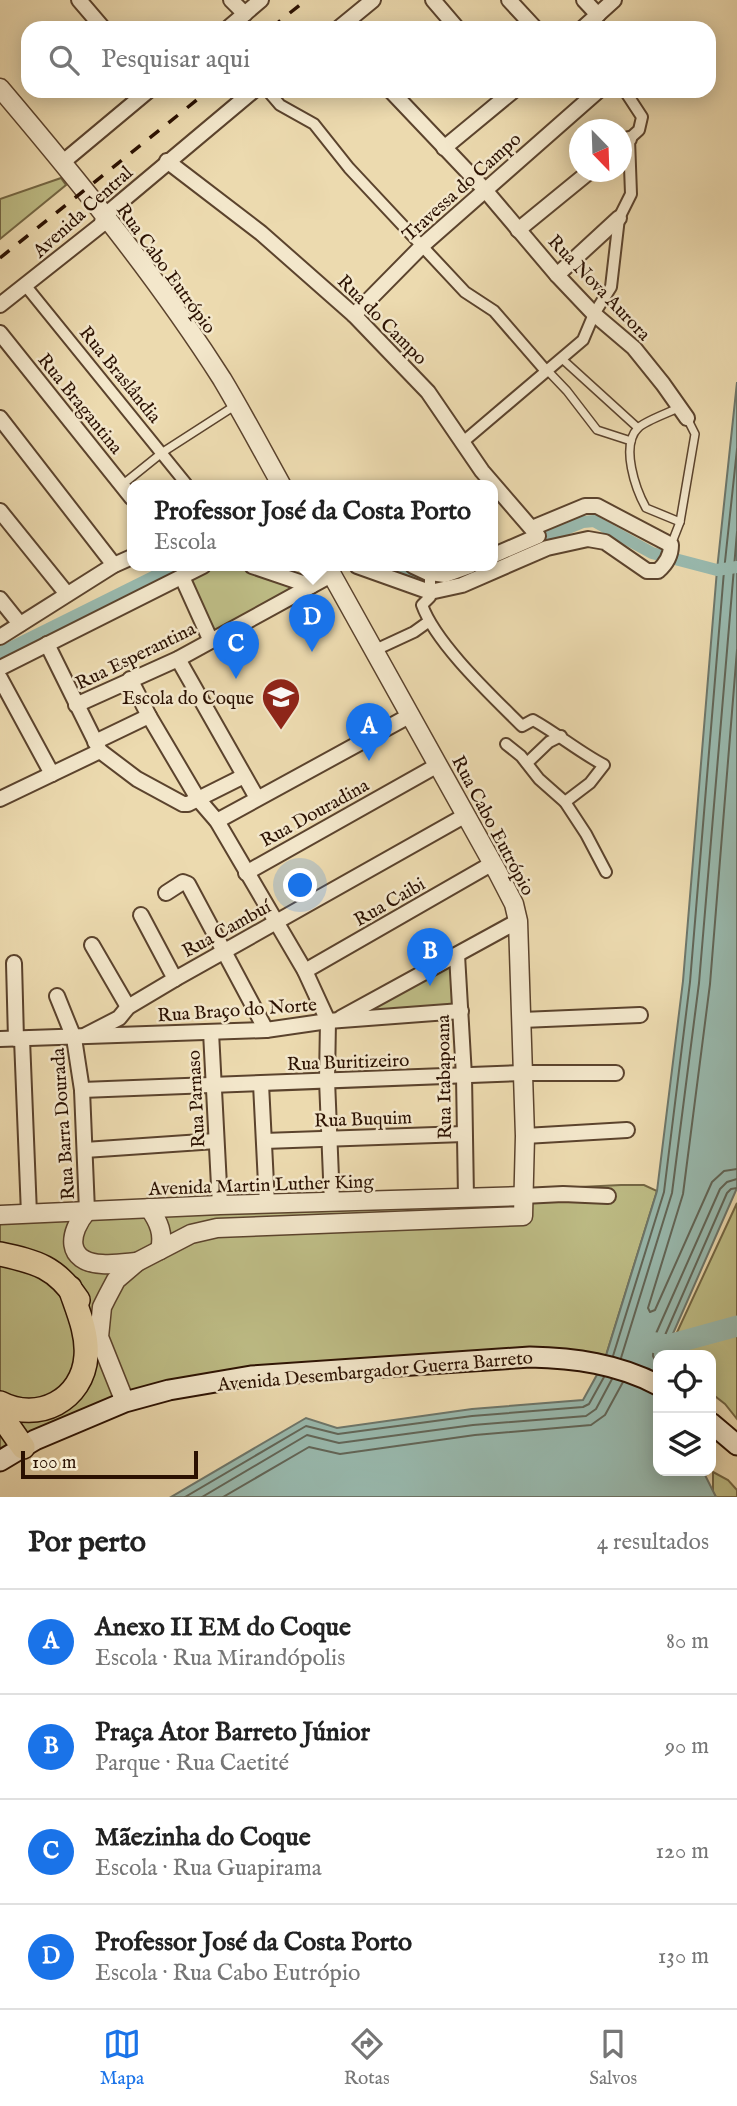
<!DOCTYPE html>
<html lang="pt">
<head>
<meta charset="utf-8">
<style>
  body { margin:0; font-family:"IM FELL English",serif; background:#f6f6f6; color:#222 }
  .controls { position:absolute; right:21px; bottom:21px; display:grid; overflow:hidden; border-radius:14px; box-shadow:0 4px 18px #0003 }
  .controls button { width:63px; height:63px; display:grid; place-items:center; padding:0; border:0; border-bottom:2px solid #e0e0e0; background:#fff; color:#222; font:35px sans-serif }
  .compass { position:absolute; left:569px; top:119px; width:63px; height:63px; border-radius:50%; background:#fff; box-shadow:0 4px 18px #0003; rotate:157deg }
  .scale { position:absolute; left:21px; bottom:18px; width:177px; box-sizing:border-box; padding-left:7px; border:4px solid #2b1102; border-top:0; font-size:19px; line-height:24px; white-space:nowrap; color:#2b1102; -webkit-text-stroke:5px #f3e7cb; paint-order:stroke }
  .you { position:absolute; left:301px; top:886px; width:24px; height:24px; margin:-18px; border:5px solid #fff; border-radius:50%; background:#1a73e8; box-shadow:0 0 0 10px #1a73e833 }
  .badge { display:grid; place-items:center; width:46px; height:46px; border-radius:50%; background:#1a73e8; color:#fff; font-size:23px; font-weight:700 }
  .pin { position:absolute; translate:-50% -58px; filter:drop-shadow(0 2px 4px #0008) }
  .pin::after { content:''; position:absolute; top:37px; width:24px; height:21px; background:inherit; clip-path:polygon(0 0,100% 0,50% 100%) }
  .popup { position:absolute; left:127px; top:480px; width:371px; height:91px; box-sizing:border-box; display:grid; place-content:center; border-radius:14px; background:#fff; filter:drop-shadow(0 2px 5px #0005); font-size:23px; white-space:nowrap; color:#767676 }
  .popup b { font-size:26px; color:#222 }
  .popup::after { content:''; position:absolute; left:50%; top:100%; margin-left:-14px; border:14px solid transparent; border-top-color:#fff }
  .list { margin:0; padding:0; list-style:none }
  h2 { display:flex; justify-content:space-between; align-items:center; height:91px; margin:0; padding:0 28px; font-size:30px }
  h2 small { font-size:23px; font-weight:400; color:#767676 }
  .list li { display:grid; grid-template-columns:46px 1fr auto; gap:21px; align-items:center; box-sizing:border-box; height:105px; padding:0 28px; border-top:2px solid #e0e0e0 }
  .list b { display:block; font-size:26px; white-space:nowrap }
  .list p { margin:0; font-size:23px; white-space:nowrap; color:#767676 }
  .list em { font-size:23px; font-style:normal; color:#767676 }
  .icon { flex:none; width:38px; height:38px; fill:none; stroke:currentColor; stroke-width:2; stroke-linecap:round; stroke-linejoin:round }
  .map { position:relative; flex:none; width:737px; height:1497px; overflow:hidden }
  .search { position:absolute; background:#fff; box-shadow:0 4px 18px #0003; left:21px; right:21px; top:21px; height:77px; display:flex; align-items:center; gap:18px; box-sizing:border-box; padding:0 24px; border-radius:21px; color:#767676; font-size:26px }
  .sheet { height:511px; background:#fff }
  nav { display:flex; justify-content:space-around; align-items:center; box-sizing:border-box; height:98px; border-top:2px solid #e0e0e0; background:#fff; font-size:19px; color:#767676 }
  nav a { display:grid; justify-items:center; gap:4px }
  nav .on { color:#1a73e8 }
  .map>svg:first-child { display:block }
</style>
</head>
<body>
<div class="map">
<svg width="737" height="1497" viewBox="0 0 737 1497">
  <rect width="100%" height="100%" fill="#ecdaaf"/>
  <filter id="stains"><feTurbulence type="fractalNoise" baseFrequency=".00286" numOctaves="4"/><feColorMatrix values="0 0 0 0 .2 0 0 0 0 .09 0 0 0 0 .02 0 0 0 .5 -.17"/></filter>
  <radialGradient id="worn" r=".72"><stop offset=".6" stop-color="#630" stop-opacity="0"/><stop offset="1" stop-color="#630" stop-opacity=".3"/></radialGradient>
  <g fill="#bebd86" stroke="#746744" stroke-width="2">
    <polygon points="61,178 66,185 0,239 0,199"/>
    <polygon points="200,566 239,566 306,588 214,639 182,572"/>
    <polygon points="451,964 454,1007 359,1011"/>
    <polygon points="621,1185 644,1185 657,1191 604,1362 169,1390 0,1461 0,1215"/>
    <polygon points="737,1203 737,1419 725,1404 711,1393 711,1355 690,1355 673,1341"/>
    <polygon points="713,1472 728,1480 737,1490 737,1497 716,1497 713,1492"/>
  </g>
  <polygon fill="#99baaf" stroke="#6d766a" stroke-width="2" points="737,382 737,1188 668,1345 669,1355 658,1355 658,1471 703,1471 716,1497 171,1497 306,1418 337,1428 472,1409 583,1400 604,1362 657,1191 683,981 717,570"/>
  <g fill="none" stroke-linecap="round" stroke-linejoin="round">
    <g stroke="#626658" stroke-width="2">
      <polyline points="737,650 710,984 683,1194 648,1308 650,1312 655,1310 712,1182 724,1171 737,1169"/>
      <polyline points="662,1355 662,1342 727,1193 731,1189 737,1188"/>
      <polyline points="613,1356 664,1192 690,982 724,571 737,449"/>
      <polyline points="621,1358 672,1193 699,983 737,532"/>
      <polyline points="658,1366 653,1356 654,1338 720,1189 727,1182 737,1179"/>
      <polyline points="185,1497 306,1426 338,1434 472,1416 583,1407 589,1404 604,1377"/>
      <polyline points="202,1497 307,1435 339,1443 473,1425 586,1416 596,1409 612,1379"/>
      <polyline points="223,1497 309,1447 340,1454 475,1435 591,1425 605,1415 623,1382"/>
    </g>
    <g stroke="#99baaf" stroke-width="12">
      <polyline points="532,543 583,522 594,521 652,553 717,570 737,567"/>
      <polyline points="395,566 425,576"/>
      <polyline points="0,653 175,566"/>
    </g>
    <polyline stroke="#99baaf" stroke-width="21" points="651,1342 668,1345 737,1326"/>
    <g stroke="#5b432d" stroke-width="10">
      <g id="service">
        <polyline points="561,358 638,428"/>
        <polyline points="547,370 567,391 597,430 631,441"/>
        <path d="M678 408C668 413 645 421 638 428 620 446 636 490 646 508L680 522"/>
        <polyline points="122,485 163,452 236,405"/>
        <polyline points="671,545 680,522 695,434 687,418"/>
      </g>
    </g>
    <g stroke="#5b432d" stroke-width="14">
      <g id="pedestrian">
        <polyline points="268,91 280,105 314,124 349,168 465,292 494,311 546,371"/>
        <polyline points="25,285 188,486"/>
        <polyline points="463,442 583,340 594,314 611,287 619,218 631,194 629,139 639,130 642,117 625,91"/>
        <path d="M430 574V597L422 605C436 644 492 696 522 726L533 720C558 734 579 752 604 765L590 783 565 802"/>
        <polyline points="373,651 414,632 428,622"/>
        <polyline points="506,744 521,756 539,779 565,802 586,834 606,872"/>
        <polyline points="527,763 549,742 561,736"/>
      </g>
    </g>
    <g stroke="#5b432d" stroke-width="18">
      <g id="minor">
        <polyline points="79,0 103,28"/>
        <polyline points="231,0 245,14"/>
        <polyline points="433,0 457,28"/>
        <polyline points="509,0 535,28"/>
        <polyline points="584,0 598,15"/>
        <polyline points="228,28 261,0"/>
        <polyline points="339,28 373,0"/>
        <polyline points="583,28 614,0"/>
        <polyline points="391,91 485,190 557,275 594,314 634,348 663,384 687,418"/>
        <polyline points="622,145 629,139"/>
        <polyline points="444,148 513,91"/>
        <polyline points="167,161 261,233 354,315 428,392 482,471 538,536 492,556"/>
        <polyline points="63,162 148,91"/>
        <polyline points="518,230 589,172"/>
        <polyline points="557,275 619,218"/>
        <polyline points="0,305 101,225 104,216 253,91"/>
        <polyline points="354,315 423,245 598,91"/>
        <polyline points="0,333 132,498"/>
        <polyline points="0,418 114,565"/>
        <polyline points="0,511 67,594"/>
        <polyline points="252,566 311,586"/>
        <path d="M357 566 430 592 462 585 547 548 588 539 605 542 647 571H658C666 564 671 556 671 545L597 506H585L532 528"/>
        <polyline points="413,566 430,574"/>
        <polyline points="430,573 445,575 470,566"/>
        <polyline points="182,577 210,639"/>
        <polyline points="0,599 20,624"/>
        <polyline points="0,637 114,565 132,557"/>
        <polyline points="47,644 100,751 137,779 183,804 188,804 244,776"/>
        <polyline points="178,659 257,798"/>
        <polyline points="0,668 203,566"/>
        <polyline points="0,678 52,774"/>
        <polyline points="130,679 149,716 198,799 217,821 305,971 328,1021 327,1080 332,1202"/>
        <polyline points="76,705 178,659 331,575"/>
        <polyline points="95,742 149,716"/>
        <polyline points="0,799 100,751"/>
        <polyline points="217,821 409,716"/>
        <polyline points="246,873 438,765"/>
        <polyline points="166,893 183,882 188,884 266,1030"/>
        <polyline points="141,915 175,979"/>
        <polyline points="92,945 128,1007"/>
        <polyline points="457,955 464,1076 466,1198"/>
        <polyline points="14,963 16,1039"/>
        <polyline points="305,971 493,863"/>
        <polyline points="57,996 74,1038 82,1090 87,1211"/>
        <polyline points="341,1018 518,921"/>
        <polyline points="522,1020 640,1015"/>
        <polyline points="211,1032 220,1205"/>
        <polyline points="86,1035 119,1018 128,1007 175,979 466,815"/>
        <polyline points="0,1039 266,1030 328,1021 461,1011"/>
        <polyline points="22,1039 29,1214"/>
        <polyline points="261,1084 267,1204"/>
        <polyline points="82,1090 523,1073 616,1073"/>
        <polyline points="525,1136 627,1130"/>
        <polyline points="264,1141 464,1134"/>
        <polyline points="85,1150 216,1141"/>
        <polyline points="523,1196 563,1194 608,1196"/>
      </g>
    </g>
    <g stroke="#5b432d" stroke-width="21">
      <g id="tertiary">
        <path d="M0 88C78 180 157 277 222 379 243 414 262 450 282 486"/>
        <path d="M149 1208C159 1222 164 1234 160 1250"/>
        <path d="M87 1211C68 1233 65 1262 102 1264 114 1265 126 1263 137 1262"/>
        <polyline points="0,1215 220,1205 523,1196"/>
        <polyline points="125,1402 99,1337 102,1307 107,1297 116,1280 137,1262 191,1234 217,1228 523,1216 525,1136 518,921 514,904 498,873 327,566"/>
      </g>
    </g>
    <g stroke="#2b1102" stroke-width="23">
      <g id="secondary">
        <polyline points="711,1423 737,1445"/>
        <path d="M0 1461 35 1440 125 1402 169 1390 251 1376 530 1357C575 1358 618 1364 658 1385"/>
      </g>
    </g>
    <g stroke="#2b1102" stroke-width="26">
      <g id="trunk">
        <path d="M0 1254C37 1262 56 1267 78 1300"/>
        <path d="M0 1403C38 1423 83 1400 86 1356 88 1333 77 1309 70 1288"/>
        <polyline points="0,1414 23,1447"/>
      </g>
    </g>
    <use href="#service" stroke="#f3e7cb" stroke-width="7"/>
    <use href="#pedestrian" stroke="#f3e7cb" stroke-width="10"/>
    <use href="#minor" stroke="#f3e7cb" stroke-width="14"/>
    <use href="#tertiary" stroke="#f3e7cb" stroke-width="18"/>
    <use href="#secondary" stroke="#f3e7cb" stroke-width="19"/>
    <use href="#trunk" stroke="#ecdaaf" stroke-width="23"/>
    <g stroke="#2b1102" stroke-width="3.5" stroke-dasharray="12 12" stroke-linecap="butt">
      <polyline points="271,28 306,0"/>
      <polyline points="0,258 208,91"/>
    </g>
  </g>
  <defs>
    <g id="school-pin" transform="scale(2.0125)"><path d="M0 17L-7.5 6A9.5 9.5 0 1 1 7.5 6Z" fill="#8f2418" stroke="#f3e7cb"/><path d="M0-5L7-2L0 1L-7-2ZM-4 1L0 2.5L4 1V4Q0 6-4 4Z" fill="#fff"/></g>
  </defs>
  <g fill-rule="evenodd">
    <use href="#school-pin" x="281" y="697"/>
  </g>
  <g text-anchor="middle" stroke-width="5" stroke-linejoin="round" paint-order="stroke">
    <g font-size="19" fill="#2b1102" stroke="#f3e7cb">
      <text transform="translate(461 186) rotate(-42)" y="7">Travessa do Campo</text>
      <text transform="translate(82 211) rotate(-42)" y="7">Avenida Central</text>
      <text transform="translate(167 268) rotate(54)" y="7">Rua Cabo Eutrópio</text>
      <text transform="translate(600 287) rotate(46)" y="7">Rua Nova Aurora</text>
      <text transform="translate(383 319) rotate(45)" y="7">Rua do Campo</text>
      <text transform="translate(121 374) rotate(51)" y="7">Rua Braslândia</text>
      <text transform="translate(81 403) rotate(51)" y="7">Rua Bragantina</text>
      <text transform="translate(135 655) rotate(-26)" y="7">Rua Esperantina</text>
      <text transform="translate(314 812) rotate(-29)" y="7">Rua Douradina</text>
      <text transform="translate(494 825) rotate(62)" y="7">Rua Cabo Eutrópio</text>
      <text transform="translate(389 901) rotate(-30)" y="7">Rua Caibi</text>
      <text transform="translate(226 928) rotate(-29)" y="7">Rua Cambuí</text>
      <text transform="translate(237 1009) rotate(-4)" y="7">Rua Braço do Norte</text>
      <text transform="translate(348 1061) rotate(-2)" y="7">Rua Buritizeiro</text>
      <text transform="translate(443 1077) rotate(-91)" y="7">Rua Itabapoana</text>
      <text transform="translate(195 1099) rotate(-93)" y="7">Rua Parnaso</text>
      <text transform="translate(363 1118) rotate(-2)" y="7">Rua Buquim</text>
      <text transform="translate(62 1124) rotate(-94)" y="7">Rua Barra Dourada</text>
      <text transform="translate(261 1184) rotate(-2)" y="7">Avenida Martin Luther King</text>
      <text transform="translate(375 1370) rotate(-5)" y="7">Avenida Desembargador Guerra Barreto</text>
    </g>
    <g font-size="19" fill="#2b1102" stroke="#f3e7cb" text-anchor="end">
      <text x="254" y="704">Escola do Coque</text>
    </g>
  </g>
  <rect width="100%" height="100%" filter="url(#stains)"/>
  <rect width="100%" height="100%" fill="url(#worn)"/>
</svg>
<div class="controls">
<button><svg class="icon" aria-label="locate" viewBox="0 0 24 24"><circle cx="12" cy="12" r="6"/><path d="M12 2v4M12 18v4M2 12h4M18 12h4"/></svg></button>
<button><svg class="icon" aria-label="layers" viewBox="0 0 24 24"><path d="M12 4l9 5-9 5-9-5zM3 14l9 5 9-5"/></svg></button>
</div>
<svg class="compass" viewBox="-18 -18 36 36"><path d="M0-13l5 13h-10z" fill="#e53935"/><path d="M0 13l5-13h-10z" fill="#767676"/></svg>
<div class="scale">100 m</div>
<div class="you"></div>
<div class="pin badge" style="left:369px;top:761px">A</div>
<div class="pin badge" style="left:430px;top:986px">B</div>
<div class="pin badge" style="left:236px;top:679px">C</div>
<div class="pin badge" style="left:312px;top:652px">D</div>
<div class="popup"><b>Professor José da Costa Porto</b>Escola</div>
<div class="search"><svg class="icon" aria-label="search" viewBox="0 0 24 24"><circle cx="10" cy="10" r="6"/><path d="M15 15l6 6"/></svg>Pesquisar aqui</div>
</div>
<section class="sheet">
<h2>Por perto<small>4 resultados</small></h2>
<ul class="list">
<li><span class="badge">A</span><div><b>Anexo II EM do Coque</b><p>Escola · Rua Mirandópolis</p></div><em>80 m</em></li>
<li><span class="badge">B</span><div><b>Praça Ator Barreto Júnior</b><p>Parque · Rua Caetité</p></div><em>90 m</em></li>
<li><span class="badge">C</span><div><b>Mãezinha do Coque</b><p>Escola · Rua Guapirama</p></div><em>120 m</em></li>
<li><span class="badge">D</span><div><b>Professor José da Costa Porto</b><p>Escola · Rua Cabo Eutrópio</p></div><em>130 m</em></li>
</ul>
</section>
<nav>
<a class="on"><svg class="icon" aria-label="map" viewBox="0 0 24 24"><path d="M3 6l6-2 6 2 6-2v14l-6 2-6-2-6 2zM9 4v14M15 6v14"/></svg>Mapa</a>
<a><svg class="icon" aria-label="directions" viewBox="0 0 24 24"><path d="M12 3l9 9-9 9-9-9zM9 14v-3h6M13 9l2 2-2 2"/></svg>Rotas</a>
<a><svg class="icon" aria-label="saved" viewBox="0 0 24 24"><path d="M7 4h10v16l-5-4-5 4z"/></svg>Salvos</a>
</nav>
</body>
</html>
